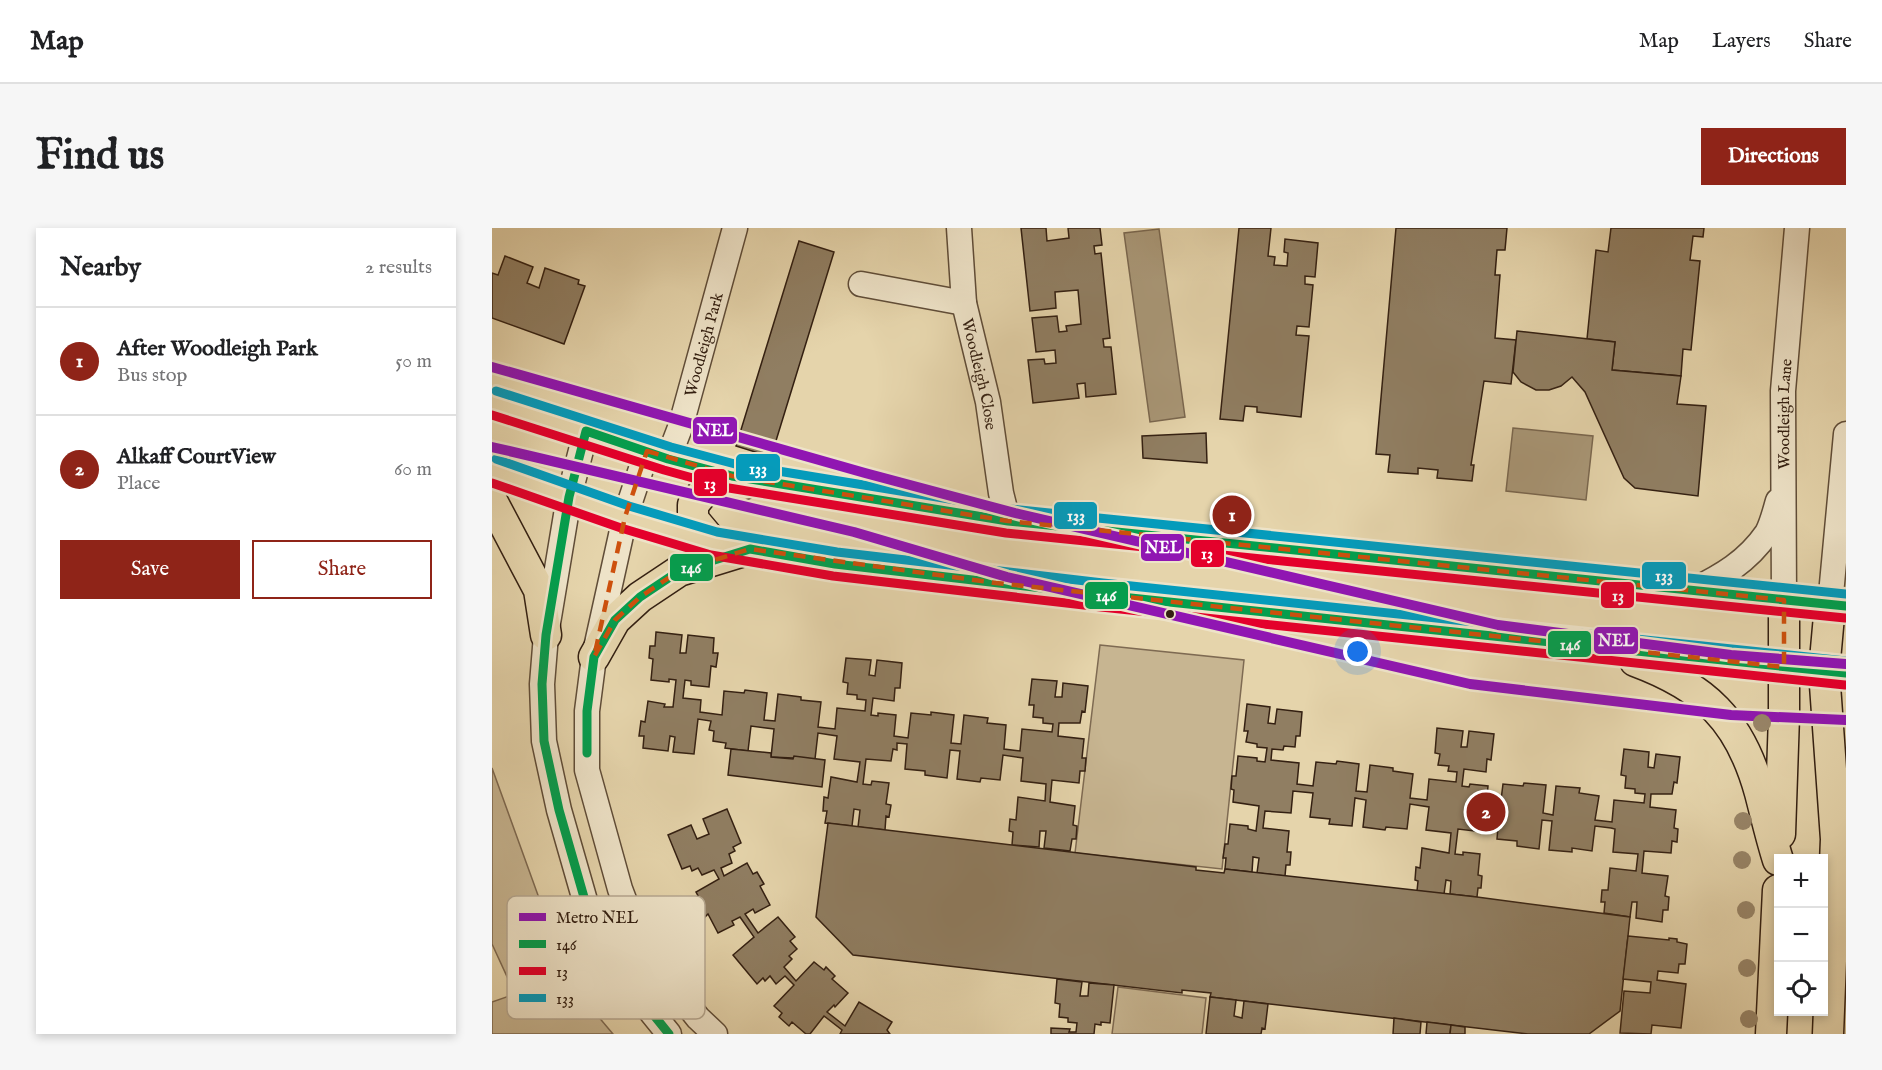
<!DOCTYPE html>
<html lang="en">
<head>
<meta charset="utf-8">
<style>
  body { margin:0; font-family:"IM FELL English",serif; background:#f6f6f6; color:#202124 }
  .controls { position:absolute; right:18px; bottom:18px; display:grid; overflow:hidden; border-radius:0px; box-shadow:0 3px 9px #0003 }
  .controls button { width:54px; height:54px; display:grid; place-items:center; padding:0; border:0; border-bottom:2px solid #e0e0e0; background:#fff; color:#202124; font:30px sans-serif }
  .you { position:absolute; left:866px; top:424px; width:21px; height:21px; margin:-15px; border:4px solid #fff; border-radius:50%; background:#1a73e8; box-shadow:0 0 0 9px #1a73e833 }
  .badge { display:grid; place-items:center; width:39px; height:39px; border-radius:50%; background:#8f2418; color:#fff; font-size:20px; font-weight:700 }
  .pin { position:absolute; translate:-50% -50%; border:3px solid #fff; box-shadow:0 2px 6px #0006 }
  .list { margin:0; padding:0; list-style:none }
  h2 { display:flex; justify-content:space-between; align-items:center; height:78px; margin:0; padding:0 24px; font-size:26px }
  h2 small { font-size:20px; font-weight:400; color:#757577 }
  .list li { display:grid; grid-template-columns:39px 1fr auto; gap:18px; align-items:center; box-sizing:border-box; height:108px; padding:0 24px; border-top:2px solid #e0e0e0 }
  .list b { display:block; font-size:22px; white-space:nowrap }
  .list p { margin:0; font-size:20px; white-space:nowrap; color:#757577 }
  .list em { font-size:20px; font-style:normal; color:#757577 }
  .actions { display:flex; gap:12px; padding:18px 24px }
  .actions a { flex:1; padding:14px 0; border:2px solid #8f2418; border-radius:0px; text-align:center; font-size:21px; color:#8f2418 }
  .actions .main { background:#8f2418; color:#fff }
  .icon { flex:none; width:33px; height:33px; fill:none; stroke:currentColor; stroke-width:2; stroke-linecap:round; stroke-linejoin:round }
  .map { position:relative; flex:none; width:1354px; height:806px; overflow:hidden; border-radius:0px }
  header { display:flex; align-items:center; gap:36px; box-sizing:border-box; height:84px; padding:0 30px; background:#fff; border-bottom:2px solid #e0e0e0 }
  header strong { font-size:28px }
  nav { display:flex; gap:33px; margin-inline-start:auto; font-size:21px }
  .intro { display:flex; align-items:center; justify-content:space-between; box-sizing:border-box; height:144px; padding:0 36px }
  h1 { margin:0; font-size:42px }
  .button { padding:15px 27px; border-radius:0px; background:#8f2418; color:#fff; font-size:21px; font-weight:700 }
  main { display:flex; gap:36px; padding:0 36px }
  aside { flex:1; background:#fff; border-radius:0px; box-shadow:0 3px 9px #0003 }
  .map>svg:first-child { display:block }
</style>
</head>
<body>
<header>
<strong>Map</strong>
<nav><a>Map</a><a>Layers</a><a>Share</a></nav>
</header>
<div class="intro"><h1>Find us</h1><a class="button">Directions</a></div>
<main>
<aside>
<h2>Nearby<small>2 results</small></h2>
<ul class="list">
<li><span class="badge">1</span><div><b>After Woodleigh Park</b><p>Bus stop</p></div><em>50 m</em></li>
<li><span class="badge">2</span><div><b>Alkaff CourtView</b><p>Place</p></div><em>60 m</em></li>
</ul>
<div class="actions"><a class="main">Save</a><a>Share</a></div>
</aside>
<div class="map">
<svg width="1354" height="806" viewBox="0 0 1354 806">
  <rect width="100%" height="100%" fill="#e5d4ab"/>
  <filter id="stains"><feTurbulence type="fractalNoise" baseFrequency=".00333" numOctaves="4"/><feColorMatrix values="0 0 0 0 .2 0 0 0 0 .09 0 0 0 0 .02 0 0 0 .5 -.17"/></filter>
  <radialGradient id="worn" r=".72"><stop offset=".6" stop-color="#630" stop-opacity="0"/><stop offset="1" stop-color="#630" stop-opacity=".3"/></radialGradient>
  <g fill="#c7b591" stroke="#7e6a52" stroke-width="1.5">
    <polygon points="608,417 752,432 730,641 583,625"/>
    <polygon points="0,540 60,706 105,787 121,806 0,806 0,774 23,766 0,716"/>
    <polygon points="626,759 714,770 710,806 620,806"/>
  </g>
  <g fill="#a99777" stroke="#7a674f" stroke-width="1.5">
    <polygon points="667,1 693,189 658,194 632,5"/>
    <polygon points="1021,200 1101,208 1094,272 1014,263"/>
  </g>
  <g fill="#907e62" stroke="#342012" stroke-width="1.5">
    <polygon points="529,0 554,0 555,13 577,10 576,0 608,0 610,17 602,18 603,26 609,25 618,110 611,111 612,119 619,119 624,166 594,169 593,155 585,156 587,170 541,175 536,132 552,131 553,136 564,135 563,122 544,124 540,90 565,88 567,104 575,103 574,98 589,96 586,62 563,64 564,80 538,83"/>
    <polygon points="747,0 779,0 776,28 783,29 782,37 795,38 796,25 792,24 793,11 826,15 823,49 813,48 813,56 821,57 817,99 805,98 804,107 817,108 809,189 765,184 765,179 753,178 751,193 728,191"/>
    <polygon points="904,0 1015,0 1013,22 1005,22 1003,47 1008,47 1003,110 1024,112 1019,156 992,153 979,237 982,237 980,253 945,250 946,242 926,240 926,246 896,244 898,227 884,226"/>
    <polygon points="1119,0 1212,0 1211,9 1201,8 1198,32 1208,33 1199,122 1191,121 1189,148 1120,142 1123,114 1095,111 1104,22 1116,24"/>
    <polygon points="307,13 342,24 279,229 244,218"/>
    <polygon points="13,28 41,39 35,55 47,60 53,40 87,52 86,56 93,58 72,116 0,90 0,45 6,47"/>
    <polygon points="1025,103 1123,114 1120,142 1189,148 1185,176 1214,178 1206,268 1143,260 1132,250 1093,164 1080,149 1069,158 1057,162 1044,162 1029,154 1021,144"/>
    <polygon points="714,205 715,235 651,230 650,208"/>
    <polygon points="164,404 190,407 188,425 194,425 196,407 222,410 221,425 226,425 224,439 219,438 217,459 199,457 199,453 193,452 191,470 209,472 208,484 230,487 232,463 252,465 253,462 275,465 272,492 283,493 286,466 309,469 309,472 329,474 326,499 343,501 345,480 373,483 374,472 365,471 365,467 355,466 356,455 351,454 354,430 379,432 377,447 383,448 385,432 410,435 408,460 403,460 402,473 381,470 379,487 386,488 386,485 404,487 402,508 416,510 419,485 439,487 439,484 462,487 459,515 469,516 472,487 496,490 495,495 514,497 512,521 528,523 530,501 560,504 561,496 551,495 551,490 541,489 542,477 537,477 540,451 565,453 563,469 570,469 571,455 596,458 593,484 590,483 588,495 567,495 566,508 592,511 590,530 594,530 593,543 588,543 587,555 560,552 558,574 583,578 581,597 585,598 584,611 580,611 578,623 552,620 554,603 548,603 547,619 520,617 521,604 517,603 518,591 524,592 526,569 553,573 554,556 529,553 531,530 511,527 508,552 489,550 488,554 465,551 468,523 458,522 455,550 433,547 433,543 413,541 415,516 405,515 405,522 401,521 399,533 374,531 371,556 379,557 380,553 397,555 394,576 399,577 397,589 394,588 393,602 366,599 368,582 362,581 360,598 333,595 335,583 331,583 332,569 336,570 339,549 365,554 368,534 342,531 345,508 326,505 323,531 279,529 282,501 259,498 256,523 233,520 234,515 221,513 222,503 217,502 219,493 206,491 202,526 181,524 183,509 178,508 176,523 151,520 152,508 147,508 149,493 153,494 156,473 173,476 172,479 181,479 184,452 177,451 177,454 159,452 161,431 157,430 158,418 163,418"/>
    <polygon points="755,476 778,479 776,495 783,496 785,481 810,484 808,508 804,508 803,519 792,518 791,522 780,521 779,532 807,535 805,556 821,558 824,534 844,536 845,533 867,536 864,563 875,564 878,537 901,540 901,543 921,546 918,570 935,572 937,551 964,554 965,544 956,543 957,538 946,537 948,526 943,525 945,500 971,503 969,519 975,519 977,503 1002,506 999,532 995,531 994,544 972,541 970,558 977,559 978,556 996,558 994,580 1008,580 1011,556 1031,558 1032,555 1054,557 1051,585 1061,587 1064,558 1088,560 1087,565 1107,568 1103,592 1120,594 1122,572 1152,575 1153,566 1143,565 1143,561 1133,560 1134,548 1129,547 1132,521 1157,524 1156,539 1162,540 1164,526 1188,529 1185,555 1182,554 1180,566 1159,566 1158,579 1184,582 1182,600 1186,601 1185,614 1180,613 1179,625 1152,623 1150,645 1176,648 1173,668 1177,669 1176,682 1171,682 1170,694 1144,690 1145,674 1140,674 1138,689 1112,685 1113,674 1109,674 1110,662 1116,662 1118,640 1144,643 1146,626 1121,624 1123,601 1119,600 1103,598 1100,623 1080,620 1080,624 1057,622 1060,593 1050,592 1047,621 1025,618 1025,613 1005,611 1007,587 997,587 997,593 992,593 991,604 966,601 963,626 971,627 971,624 988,626 986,647 990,648 989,660 986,660 985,669 958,666 959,653 954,652 952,666 925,663 926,653 923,652 924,639 928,640 930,620 957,625 959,605 934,602 937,579 918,576 915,601 894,599 893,602 871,599 874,572 863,570 860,598 837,596 838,591 818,589 821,565 801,563 799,585 773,583 771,600 797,603 795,624 799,624 798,637 794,637 793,648 765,645 767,630 761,629 760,644 733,641 734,630 731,630 733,616 736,616 738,596 756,598 756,601 764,603 767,578 741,574 742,562 739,561 740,548 744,548 746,528 765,530 765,533 773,534 775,520 765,519 765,516 754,514 756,503 752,503"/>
    <polygon points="239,521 279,525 279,529 301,531 302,528 333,532 330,559 236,547"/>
    <polygon points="235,581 249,615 241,619 243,623 237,626 240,635 229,640 232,648 255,635 261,646 265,644 272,656 268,658 278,677 263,685 261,681 253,686 266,705 286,689 303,709 298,713 305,721 297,728 300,731 292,739 304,753 322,734 332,742 334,739 343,748 340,751 356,765 343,779 342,777 335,784 353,798 367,774 400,794 395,802 398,806 348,806 350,802 332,788 318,806 314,806 300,794 297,798 287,789 290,785 282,778 302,757 293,748 284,756 278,748 273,753 271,750 265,756 241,727 262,709 248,689 240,693 242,697 226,705 216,686 213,689 207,677 210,675 204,664 227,651 222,642 210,647 206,640 200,643 198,638 190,641 176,607 199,597 205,611 217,606 211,591"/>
    <polygon points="336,595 704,639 704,642 732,645 733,641 985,669 1138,689 1128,783 1097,806 1036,806 718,769 719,765 690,762 690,765 361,727 324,689"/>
    <polygon points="1136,708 1177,712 1177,710 1185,711 1185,714 1195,716 1193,736 1187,736 1186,745 1166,743 1165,752 1194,756 1189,800 1160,797 1159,806 1128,805 1132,763 1158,765 1159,754 1131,751"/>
    <polygon points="565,751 590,754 588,768 596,768 597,755 622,757 618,795 609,794 609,797 603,796 602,806 559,806 559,800 578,801 577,804 584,804 585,795 576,794 576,790 567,789 568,776 563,775"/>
    <polygon points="718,769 744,772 742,788 750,790 752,773 776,776 773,801 770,800 769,806 714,806"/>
    <polygon points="902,790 929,794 928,806 901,806"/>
    <polygon points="935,794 959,797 958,806 934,806"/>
    <polygon points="959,797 973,799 973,806 958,806"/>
  </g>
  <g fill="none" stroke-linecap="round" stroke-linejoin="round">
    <g stroke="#604d38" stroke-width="27">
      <g id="minor">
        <path id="s1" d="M467 0 472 75 496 174 509 265 516 293"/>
        <polyline points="369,56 472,75"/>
        <polyline points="94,203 77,269 54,407 50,456 52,513 67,582 106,718 177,806"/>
        <polyline points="155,223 133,289 102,429 95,483 95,542 128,661 139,690 166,740 206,790 223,806"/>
        <path id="s2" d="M176 231 189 197 243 0"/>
        <path d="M1200 363C1230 348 1255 334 1275 305 1280 296 1283 283 1286 273"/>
        <path id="s3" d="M1292 372 1291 163 1305 0"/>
        <polyline points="1338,377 1354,206"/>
      </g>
    </g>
    <g stroke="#342012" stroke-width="33">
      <g id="major">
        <polyline points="0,174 176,231 240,248 516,293 1354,378"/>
        <polyline points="0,242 133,289 222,316 343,336 610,367 1354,445"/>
        <polyline points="0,273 47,362 54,407"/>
        <polyline points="222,316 201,291 201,277 210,266 221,258 252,256"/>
        <polyline points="102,429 123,392 148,369 187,343 252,323"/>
        <path d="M1143 433C1213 459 1248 492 1268 565 1274 588 1279 610 1286 632"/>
        <polyline points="1288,606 1292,488 1292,372"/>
        <polyline points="1279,806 1286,662"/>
        <polyline points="1336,806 1344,611 1332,443 1338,377"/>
      </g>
    </g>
    <use href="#minor" stroke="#eee3c8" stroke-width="24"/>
    <use href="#major" stroke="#e5d4ab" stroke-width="30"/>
    <g stroke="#eee3c8" stroke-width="14">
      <g id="bus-1">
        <polyline points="95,525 95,483 102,429 123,392 148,369 187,343 258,321 343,336 610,367 1354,445"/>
        <polyline points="177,806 106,718 67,582 52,513 50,456 54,407 77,269 94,203 176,231 240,248 516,293 1354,378"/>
      </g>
    </g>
    <g stroke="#eee3c8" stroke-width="14">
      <g id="bus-2">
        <polyline points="0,187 172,242 237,260 514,305 1353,390"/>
        <polyline points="0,255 129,300 219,327 341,348 609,379 1353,457"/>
      </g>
    </g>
    <g stroke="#eee3c8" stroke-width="14">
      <g id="bus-3">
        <polyline points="4,163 179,219 243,236 518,281 1354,366"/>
        <polyline points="4,231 137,278 225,304 345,324 611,355 1354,433"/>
      </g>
    </g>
    <use href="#bus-1" stroke="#039f4e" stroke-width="9"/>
    <use href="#bus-2" stroke="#e4002b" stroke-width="9"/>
    <use href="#bus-3" stroke="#059bbb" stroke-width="9"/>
    <g stroke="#eee3c8" stroke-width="15">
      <g id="metro-1">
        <polyline points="0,139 373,245 523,285 1006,397 1239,427 1354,436"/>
        <polyline points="0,219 362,304 515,349 978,456 1239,487 1354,492"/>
      </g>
    </g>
    <use href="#metro-1" stroke="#9016b2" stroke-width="10"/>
  </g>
  <g fill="#988568">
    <circle cx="1270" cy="495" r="9"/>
    <circle cx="1251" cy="593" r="9"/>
    <circle cx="1250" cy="632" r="9"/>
    <circle cx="1254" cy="682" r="9"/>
    <circle cx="1255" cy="740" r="9"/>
    <circle cx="1257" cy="791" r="9"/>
  </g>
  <path fill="none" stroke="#cd500d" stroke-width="4.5" stroke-dasharray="12 8" stroke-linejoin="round" d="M155 223 240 248 516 293 1292 372V439L504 355 258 321 187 343 148 369 123 392 102 429 133 289Z"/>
  <circle fill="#342012" stroke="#eee3c8" stroke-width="2" cx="678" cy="386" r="5"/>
  <g text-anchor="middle" stroke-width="4.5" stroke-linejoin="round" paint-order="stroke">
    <g font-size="16" fill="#342012" stroke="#eee3c8">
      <text dy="6" stroke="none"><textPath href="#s2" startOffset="120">Woodleigh Park</textPath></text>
      <text dy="6" stroke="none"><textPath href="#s1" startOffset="148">Woodleigh Close</textPath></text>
      <text dy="6" stroke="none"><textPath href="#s3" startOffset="186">Woodleigh Lane</textPath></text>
    </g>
  </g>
  <rect x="15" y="668" width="198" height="123" rx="9" fill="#eee3c8" stroke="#b6a891" stroke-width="1.5"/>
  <rect x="27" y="685" width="27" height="8" fill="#9016b2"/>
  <rect x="27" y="712" width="27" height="8" fill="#039f4e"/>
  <rect x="27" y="739" width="27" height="8" fill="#e4002b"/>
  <rect x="27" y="766" width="27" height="8" fill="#059bbb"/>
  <g font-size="16" fill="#342012">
    <text x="64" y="695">Metro NEL</text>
    <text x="64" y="722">146</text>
    <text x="64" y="749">13</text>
    <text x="64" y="776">133</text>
  </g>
  <g stroke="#eee3c8" stroke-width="2">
    <rect x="200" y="188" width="46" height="29" rx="6" fill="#9016b2"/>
    <rect x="243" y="225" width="46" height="29" rx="6" fill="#059bbb"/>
    <rect x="201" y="240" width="35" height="29" rx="6" fill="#e4002b"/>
    <rect x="561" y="273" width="45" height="29" rx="6" fill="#059bbb"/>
    <rect x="648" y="305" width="45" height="29" rx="6" fill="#9016b2"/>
    <rect x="698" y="311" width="35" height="29" rx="6" fill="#e4002b"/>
    <rect x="177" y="325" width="45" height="29" rx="6" fill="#039f4e"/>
    <rect x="1149" y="333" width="46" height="29" rx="6" fill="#059bbb"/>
    <rect x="1108" y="353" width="35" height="28" rx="6" fill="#e4002b"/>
    <rect x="592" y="353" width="45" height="29" rx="6" fill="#039f4e"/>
    <rect x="1101" y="398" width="46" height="29" rx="6" fill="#9016b2"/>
    <rect x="1055" y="402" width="45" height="28" rx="6" fill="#039f4e"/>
  </g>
  <g font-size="16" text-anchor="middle" font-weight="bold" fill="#fff">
    <text x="223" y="208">NEL</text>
    <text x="266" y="246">133</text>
    <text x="218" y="261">13</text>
    <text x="584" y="293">133</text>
    <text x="671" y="325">NEL</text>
    <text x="715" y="331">13</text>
    <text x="199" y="345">146</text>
    <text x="1172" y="353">133</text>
    <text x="1126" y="373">13</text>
    <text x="614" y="373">146</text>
    <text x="1124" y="418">NEL</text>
    <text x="1078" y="422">146</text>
  </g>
  <rect width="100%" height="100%" filter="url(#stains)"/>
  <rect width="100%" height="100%" fill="url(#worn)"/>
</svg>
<div class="controls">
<button>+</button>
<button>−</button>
<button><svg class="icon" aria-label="locate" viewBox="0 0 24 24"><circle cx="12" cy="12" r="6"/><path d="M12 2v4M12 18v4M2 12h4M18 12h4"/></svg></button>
</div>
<div class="you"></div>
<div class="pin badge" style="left:740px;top:287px">1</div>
<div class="pin badge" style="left:994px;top:584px">2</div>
</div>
</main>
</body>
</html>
